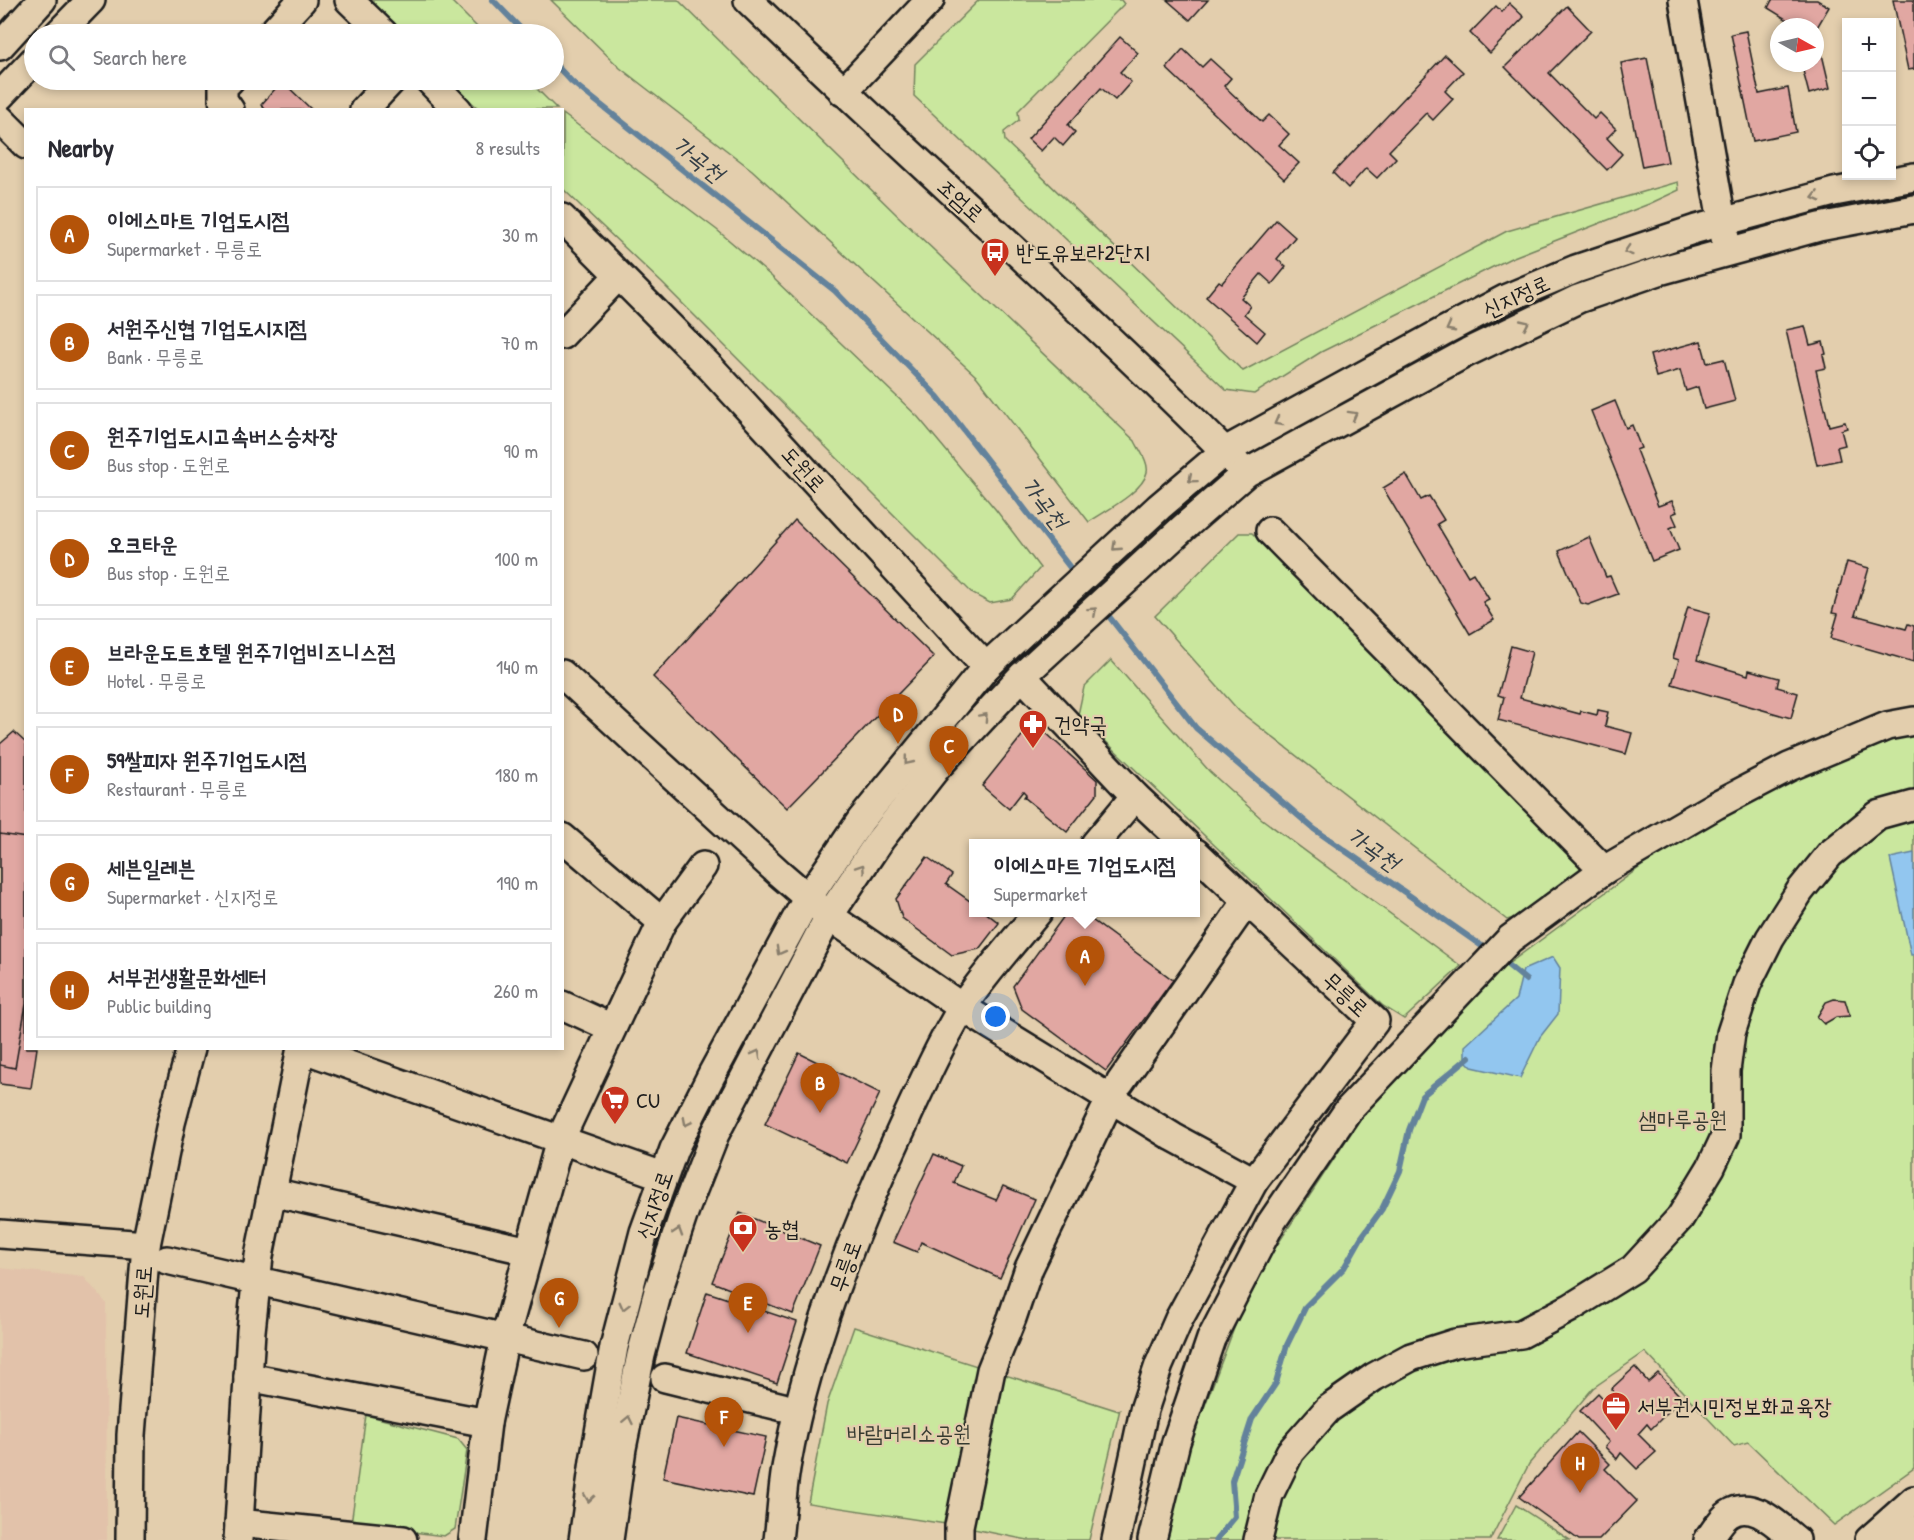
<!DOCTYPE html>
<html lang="en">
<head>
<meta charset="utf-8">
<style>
  body { margin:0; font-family:"Patrick Hand","Poor Story",sans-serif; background:#f2f2f3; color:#2b2b33 }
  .controls { position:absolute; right:18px; top:18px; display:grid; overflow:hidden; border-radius:0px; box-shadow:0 3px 9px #0003 }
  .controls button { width:54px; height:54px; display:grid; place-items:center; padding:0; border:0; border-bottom:2px solid #e1e1e2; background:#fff; color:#2b2b33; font:30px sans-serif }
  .compass { position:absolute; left:1770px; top:18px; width:54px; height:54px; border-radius:50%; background:#fff; box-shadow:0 3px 9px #0003; rotate:98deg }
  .you { position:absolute; left:996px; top:1017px; width:21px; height:21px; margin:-15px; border:4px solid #fff; border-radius:50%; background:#1a73e8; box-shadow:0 0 0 9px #1a73e833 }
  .badge { display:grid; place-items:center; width:39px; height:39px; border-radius:50%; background:#b45309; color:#fff; font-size:20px; font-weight:700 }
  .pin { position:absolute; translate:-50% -50px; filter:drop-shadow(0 2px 3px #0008) }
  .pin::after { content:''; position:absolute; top:32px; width:21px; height:18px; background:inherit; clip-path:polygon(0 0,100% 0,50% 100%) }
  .popup { position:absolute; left:969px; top:839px; width:231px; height:78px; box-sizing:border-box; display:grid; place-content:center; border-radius:0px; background:#fff; filter:drop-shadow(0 2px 4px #0005); font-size:20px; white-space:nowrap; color:#7c7c81 }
  .popup b { font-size:22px; color:#2b2b33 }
  .popup::after { content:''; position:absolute; left:50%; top:100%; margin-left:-12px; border:12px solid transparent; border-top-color:#fff }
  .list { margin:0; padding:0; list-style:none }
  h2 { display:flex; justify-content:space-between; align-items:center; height:78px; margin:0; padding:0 24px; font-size:26px }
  h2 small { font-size:20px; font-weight:400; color:#7c7c81 }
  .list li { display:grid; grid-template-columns:39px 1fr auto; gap:18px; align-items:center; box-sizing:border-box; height:96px; margin:0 12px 12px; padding:0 12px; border:2px solid #e1e1e2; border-radius:0px }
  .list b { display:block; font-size:22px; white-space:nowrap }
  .list p { margin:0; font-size:20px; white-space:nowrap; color:#7c7c81 }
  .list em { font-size:20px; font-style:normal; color:#7c7c81 }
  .icon { flex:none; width:33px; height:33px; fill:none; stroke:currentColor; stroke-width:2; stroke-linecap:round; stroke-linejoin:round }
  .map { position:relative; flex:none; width:1914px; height:1540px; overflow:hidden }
  .search { position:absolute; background:#fff; box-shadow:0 3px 9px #0003; left:24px; top:24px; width:540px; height:66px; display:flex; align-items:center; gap:15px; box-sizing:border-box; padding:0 21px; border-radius:33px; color:#7c7c81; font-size:22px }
  .panel { position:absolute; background:#fff; box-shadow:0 3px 9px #0003; left:24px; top:108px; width:540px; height:942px; border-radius:0px }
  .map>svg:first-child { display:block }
</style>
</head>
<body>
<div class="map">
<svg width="1914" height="1540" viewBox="0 0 1914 1540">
  <rect width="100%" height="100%" fill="#e3cead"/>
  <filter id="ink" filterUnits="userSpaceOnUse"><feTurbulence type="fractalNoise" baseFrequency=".0167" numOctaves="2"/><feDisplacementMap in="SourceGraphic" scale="12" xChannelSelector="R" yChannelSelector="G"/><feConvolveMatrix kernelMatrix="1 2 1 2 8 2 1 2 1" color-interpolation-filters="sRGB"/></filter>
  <g filter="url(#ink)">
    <polygon fill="#e2c2aa" points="0,1268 84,1277 106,1303 107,1540 0,1540"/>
    <g fill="#cae79e" stroke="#73825d" stroke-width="1.5">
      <polygon points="363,0 450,0 484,34 399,34"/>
      <path d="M551 0H678L897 215 1135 441C1139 450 1149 462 1147 472 1143 492 1105 511 1089 522L977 377 752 170 620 68Z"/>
      <polygon points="979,0 1121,0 1124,4 1018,111 1019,120 1004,132 1005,141 1243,371 1507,231 1678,182 1679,190 1649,204 1511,258 1321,352 1254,394 1226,390 914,96 915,64"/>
      <polygon points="447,80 528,80 557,109 479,109"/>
      <polygon points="563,114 717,230 771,276 918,417 996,510 1040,568 1012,599 990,603 973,594 662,283 563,189"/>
      <polygon points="1239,533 1252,533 1258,539 1588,865 1527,914 1507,920 1239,711 1155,616"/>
      <polygon points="1111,660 1210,772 1262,819 1461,966 1404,1019 1383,1006 1078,715 1084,687"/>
      <polygon points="1914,731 1914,1468 1834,1525 1748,1442 1734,1446 1645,1352 1593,1388 1529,1464 1490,1540 1167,1540 1187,1453 1250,1286 1376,1095 1448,1008 1654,857 1774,788"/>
      <polygon points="854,1327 1119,1411 1120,1409 1089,1540 1028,1540 959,1526 808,1503 827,1404"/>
      <polygon points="366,1415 458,1439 467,1450 455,1529 444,1536 351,1524"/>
      <polygon points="1516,1505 1570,1540 1497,1540"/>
    </g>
    <g fill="#92c6ef" stroke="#63829b" stroke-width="1.5">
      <polygon points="1914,853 1914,955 1911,955 1890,858"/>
      <polygon points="1553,957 1560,968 1558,1014 1540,1037 1520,1078 1472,1067 1465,1060 1465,1046 1516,999 1523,970"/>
    </g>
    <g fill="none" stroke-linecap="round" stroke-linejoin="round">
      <g stroke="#63829b" stroke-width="6">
        <polyline points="493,0 526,34"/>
        <polyline points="554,63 572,82 835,291 938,397 1075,574"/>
        <polyline points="1104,610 1196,728 1314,829 1489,951"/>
        <polyline points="1499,958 1526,980"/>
        <polyline points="1216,1540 1235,1517 1232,1481 1252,1419 1276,1383 1287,1345 1306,1306 1344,1268 1361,1238 1382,1209 1400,1171 1409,1130 1422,1096 1469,1057"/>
      </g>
    </g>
    <g fill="#e1a7a2" stroke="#1c1c1c" stroke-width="1.5">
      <polygon points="1167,0 1208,0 1190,20"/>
      <polygon points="1772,0 1817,0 1829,7 1816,29 1830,88 1809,94 1801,63 1815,63 1815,27 1793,27 1791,22 1768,8"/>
      <polygon points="1893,0 1914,0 1914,69 1908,70"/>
      <polygon points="1509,3 1524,17 1490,53 1470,33 1496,6 1502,12"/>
      <polygon points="1567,6 1591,31 1549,73 1594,119 1600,113 1616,129 1607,138 1622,154 1607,170 1505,67"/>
      <polygon points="1746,31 1759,94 1788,88 1796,132 1753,141 1731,34"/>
      <polygon points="1120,37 1138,53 1120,72 1131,82 1115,100 1101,88 1068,125 1075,132 1063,146 1054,137 1041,151 1028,139"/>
      <polygon points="1183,49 1202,67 1210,59 1231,78 1224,86 1262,122 1269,115 1289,134 1279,145 1299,163 1284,179 1166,68"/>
      <polygon points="1445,55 1463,72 1445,91 1453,99 1433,120 1426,113 1389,151 1396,158 1377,178 1366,168 1348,188 1333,173"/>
      <polygon points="1647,58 1668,162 1642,167 1621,63"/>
      <polygon points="282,81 312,110 266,110 261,105"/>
      <polygon points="1276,220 1295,237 1277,259 1286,267 1272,284 1261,274 1241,298 1250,306 1244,314 1265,332 1257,342 1206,297 1219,281 1222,283"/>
      <polygon points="1805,326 1810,345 1823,342 1826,354 1823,355 1826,368 1816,370 1829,426 1845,422 1847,428 1841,430 1845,445 1837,447 1840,460 1817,465 1786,330"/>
      <polygon points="1701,341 1707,363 1724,359 1735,401 1704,409 1698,387 1686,391 1680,370 1656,377 1650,355"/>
      <polygon points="1615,401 1626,428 1632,425 1641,448 1636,450 1658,506 1672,501 1677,512 1672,514 1677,525 1670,528 1679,550 1652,561 1591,411"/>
      <polygon points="1406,474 1421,500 1429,496 1444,520 1437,524 1468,576 1473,573 1489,599 1483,602 1494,620 1470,634 1383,488"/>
      <polygon points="795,520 934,657 787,808 653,677"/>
      <polygon points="1589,537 1606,577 1610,576 1618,594 1588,605 1581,603 1559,551"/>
      <polygon points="1847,562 1869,568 1855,615 1906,629 1908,624 1914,626 1914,662 1831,638 1838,614 1832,613"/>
      <polygon points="1688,607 1710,613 1697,660 1748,675 1749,670 1779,678 1777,687 1798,693 1791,718 1672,684 1679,660 1673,658"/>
      <polygon points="1511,646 1532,652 1520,698 1580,714 1581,711 1597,715 1598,710 1608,712 1605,726 1632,733 1626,754 1498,720 1504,697 1498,695"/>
      <polygon points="14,732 26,743 26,1048 37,1048 31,1088 0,1084 0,744"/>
      <polygon points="1025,732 1045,732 1097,780 1097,794 1067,832 1024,797 1026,794 1023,791 1009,809 982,786"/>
      <polygon points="0,834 26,838 26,1004 15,1068 0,1065"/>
      <polygon points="927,857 952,875 946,884 974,904 974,912 985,912 999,923 979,949 952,955 902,918 896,899"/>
      <polygon points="1067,912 1081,912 1173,980 1106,1071 1022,1009 1013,986"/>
      <polygon points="1834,999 1845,1000 1850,1016 1836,1017 1824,1024 1817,1017 1826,1002"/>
      <polygon points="799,1053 880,1093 847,1163 765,1124"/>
      <polygon points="934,1154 961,1166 954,1183 996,1200 1003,1186 1035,1199 1000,1278 921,1242 917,1252 893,1242"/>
      <polygon points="740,1213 820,1246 793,1314 712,1282"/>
      <polygon points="707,1292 797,1322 777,1383 687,1353"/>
      <polygon points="1635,1367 1648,1382 1658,1373 1682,1398 1651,1429 1647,1424 1638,1434 1656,1452 1637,1469 1621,1453 1617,1459 1605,1447 1609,1442 1580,1411 1598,1393 1614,1410 1622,1402 1611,1389"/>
      <polygon points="676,1418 766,1437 753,1497 663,1478"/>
      <polygon points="1578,1432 1610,1464 1605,1469 1637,1501 1599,1540 1579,1540 1519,1497"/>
    </g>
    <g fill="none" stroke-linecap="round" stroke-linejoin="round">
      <g stroke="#1c1c1c" stroke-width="32">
        <g id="minor">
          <polyline points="349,0 384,34"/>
          <path d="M748 0C859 108 974 211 1087 318 1138 366 1189 414 1237 464"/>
          <polyline points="1683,0 1725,238"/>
          <polyline points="58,34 91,0"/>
          <polyline points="271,34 302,0"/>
          <polyline points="0,46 42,0"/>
          <polyline points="230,80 223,87 223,100 230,110"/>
          <polyline points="429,80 458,110"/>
          <polyline points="843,92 930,0"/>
          <polyline points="0,96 34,60"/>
          <polyline points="364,110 392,80"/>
          <polyline points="0,119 26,145"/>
          <polyline points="562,218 710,367 986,667"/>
          <polyline points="562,335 618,276"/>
          <polyline points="1270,531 1604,870"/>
          <polyline points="562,674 779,873 829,916 963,1008 1173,1137 1254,1181"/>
          <polyline points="1022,676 1135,796 1186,844"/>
          <polyline points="562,837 662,922"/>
          <polyline points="1095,844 1135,796"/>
          <polyline points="562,1005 612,1028"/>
          <polyline points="301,1048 663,1176"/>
          <polyline points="1120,1083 1240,911"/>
          <polyline points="272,1192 529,1251"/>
          <polyline points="0,1234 146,1245"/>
          <polyline points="167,1260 584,1356"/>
          <polyline points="248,1377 487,1423"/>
          <polyline points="665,1378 783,1407"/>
          <polyline points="239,1523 403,1540"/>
          <polyline points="130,1540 131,1435 146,1245 171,1123 191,1048"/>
          <polyline points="238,1540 251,1331 259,1256 301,1048"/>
          <polyline points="473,1540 487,1423 505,1338 560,1140 662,922 703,866"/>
          <polyline points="583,1540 594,1461 614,1347 644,1232 674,1149 712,1074 807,899 861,820 986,667 1159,507 1225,451 1444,331 1507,298 1576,269 1696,229 1834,192 1914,177"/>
          <polyline points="609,1540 622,1448 641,1355 658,1291 685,1210 715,1134 829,916 880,840 938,766 1022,676 1183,528 1246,473 1468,352 1578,299 1659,271 1819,227 1914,209"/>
          <path d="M778 1540C781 1516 782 1492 786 1468 806 1353 852 1235 901 1130 920 1089 939 1046 962 1008 984 974 1013 943 1038 912"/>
          <polyline points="959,1540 959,1526 991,1370 1012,1318 1029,1268 1104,1112"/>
          <polyline points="1116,1540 1144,1410 1159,1365 1179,1319 1254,1181 1375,1021 1196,853"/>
          <polyline points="1152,1540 1176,1442 1211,1339 1271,1223 1348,1110 1510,939 1604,870 1716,805 1789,767 1887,726 1914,721"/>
          <polyline points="1258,1540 1269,1495 1290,1452 1328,1409 1374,1377 1411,1357 1455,1343 1521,1334 1570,1308 1633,1269 1680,1218 1711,1167 1726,1135 1726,1071 1731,1033 1747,984 1770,938 1800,891 1830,854 1878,815 1914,805"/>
          <path d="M1708 1540C1714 1532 1721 1519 1729 1514 1753 1498 1779 1527 1796 1540"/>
          <polyline points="1869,1540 1914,1500"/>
          <polyline points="1903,1540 1914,1530"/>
        </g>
      </g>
      <use href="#minor" stroke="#e3cead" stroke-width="27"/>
    </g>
    <defs><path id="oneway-chevron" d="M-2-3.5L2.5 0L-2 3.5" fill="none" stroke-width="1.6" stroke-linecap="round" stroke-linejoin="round" transform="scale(1.5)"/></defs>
    <g stroke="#897e6c">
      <use href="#oneway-chevron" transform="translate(1816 197) rotate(166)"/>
      <use href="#oneway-chevron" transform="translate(1628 251) rotate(162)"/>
      <use href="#oneway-chevron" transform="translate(1525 324) rotate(-25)"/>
      <use href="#oneway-chevron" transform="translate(1450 328) rotate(152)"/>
      <use href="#oneway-chevron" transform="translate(1353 415) rotate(-29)"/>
      <use href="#oneway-chevron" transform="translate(1278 422) rotate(151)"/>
      <use href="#oneway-chevron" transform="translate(1192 479) rotate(140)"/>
      <use href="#oneway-chevron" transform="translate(1116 547) rotate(137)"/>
      <use href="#oneway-chevron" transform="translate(1093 611) rotate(-42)"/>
      <use href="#oneway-chevron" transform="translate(984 717) rotate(-47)"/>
      <use href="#oneway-chevron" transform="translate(908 761) rotate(129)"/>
      <use href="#oneway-chevron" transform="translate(861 868) rotate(-56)"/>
      <use href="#oneway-chevron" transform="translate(780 951) rotate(119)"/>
      <use href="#oneway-chevron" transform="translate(757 1054) rotate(-62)"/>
      <use href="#oneway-chevron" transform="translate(687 1122) rotate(117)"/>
      <use href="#oneway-chevron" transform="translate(678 1232) rotate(-72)"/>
      <use href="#oneway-chevron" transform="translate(624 1306) rotate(104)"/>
      <use href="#oneway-chevron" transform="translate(628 1420) rotate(-78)"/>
      <use href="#oneway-chevron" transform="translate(589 1498) rotate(98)"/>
    </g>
  </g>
  <defs>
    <g id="bus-pin" transform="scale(1.5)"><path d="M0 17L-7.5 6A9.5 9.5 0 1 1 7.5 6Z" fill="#c8321e" stroke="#e3cead"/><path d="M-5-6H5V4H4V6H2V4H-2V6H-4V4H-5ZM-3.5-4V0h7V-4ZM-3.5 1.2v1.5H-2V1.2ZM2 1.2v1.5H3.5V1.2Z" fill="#fff"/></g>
    <g id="pharmacy-pin" transform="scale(1.5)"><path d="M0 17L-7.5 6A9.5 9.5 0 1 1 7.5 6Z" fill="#c8321e" stroke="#e3cead"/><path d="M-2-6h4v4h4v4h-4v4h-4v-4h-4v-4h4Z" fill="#fff"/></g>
    <g id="supermarket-pin" transform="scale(1.5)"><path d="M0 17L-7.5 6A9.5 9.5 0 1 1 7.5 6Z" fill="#c8321e" stroke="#e3cead"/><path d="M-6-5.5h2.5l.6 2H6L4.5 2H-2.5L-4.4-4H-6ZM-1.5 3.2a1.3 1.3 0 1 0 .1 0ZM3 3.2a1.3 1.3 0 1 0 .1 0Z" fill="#fff"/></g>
    <g id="bank-pin" transform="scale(1.5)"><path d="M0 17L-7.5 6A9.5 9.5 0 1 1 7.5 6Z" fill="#c8321e" stroke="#e3cead"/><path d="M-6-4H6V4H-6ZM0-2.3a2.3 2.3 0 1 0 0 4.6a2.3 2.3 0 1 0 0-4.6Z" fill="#fff"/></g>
    <g id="office-pin" transform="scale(1.5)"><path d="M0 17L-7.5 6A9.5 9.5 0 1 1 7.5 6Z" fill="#c8321e" stroke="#e3cead"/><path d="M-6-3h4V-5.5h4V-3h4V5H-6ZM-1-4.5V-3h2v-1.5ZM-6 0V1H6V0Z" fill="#fff"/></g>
  </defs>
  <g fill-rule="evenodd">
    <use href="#bus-pin" x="995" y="252"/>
    <use href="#pharmacy-pin" x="1033" y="724"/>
    <use href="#supermarket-pin" x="615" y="1100"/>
    <use href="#bank-pin" x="743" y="1228"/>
    <use href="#office-pin" x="1616" y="1406"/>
  </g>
  <g text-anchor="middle" stroke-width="4.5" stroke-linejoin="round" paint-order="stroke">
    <g font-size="22" fill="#1c1c1c" stroke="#e3cead">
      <text transform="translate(961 200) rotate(42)" y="8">조엄로</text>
      <text transform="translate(1516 296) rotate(-25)" y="8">신지정로</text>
      <text transform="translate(804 469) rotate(48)" y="8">도원로</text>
      <text transform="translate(1346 994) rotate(43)" y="8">무릉로</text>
      <text transform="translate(654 1205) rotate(-71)" y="8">신지정로</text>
      <text transform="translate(845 1266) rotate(-70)" y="8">무릉로</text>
      <text transform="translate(142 1292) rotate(-86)" y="8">도원로</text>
    </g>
    <g font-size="22" fill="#1c1c1c" stroke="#e3cead" text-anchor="start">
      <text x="1016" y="260">반도유보라2단지</text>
      <text x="1054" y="732">건약국</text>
      <text x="636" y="1108">CU</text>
      <text x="764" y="1236">농협</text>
      <text x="1637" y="1414">서부권시민정보화교육장</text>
    </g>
    <g font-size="22" fill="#363a30" stroke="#e3cead">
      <text x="1683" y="1127">샘마루공원</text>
      <text x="909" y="1441">바람머리소공원</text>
    </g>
    <g font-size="24" font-style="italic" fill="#343e46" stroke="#e3cead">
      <text transform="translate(698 159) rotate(38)" y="8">가곡천</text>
      <text transform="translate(1044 503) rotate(52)" y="8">가곡천</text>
      <text transform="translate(1373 849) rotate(35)" y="8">가곡천</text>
    </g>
  </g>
</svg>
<div class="controls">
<button>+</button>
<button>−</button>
<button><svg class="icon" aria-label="locate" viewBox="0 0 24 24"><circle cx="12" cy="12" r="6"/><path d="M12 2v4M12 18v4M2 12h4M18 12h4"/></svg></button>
</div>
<svg class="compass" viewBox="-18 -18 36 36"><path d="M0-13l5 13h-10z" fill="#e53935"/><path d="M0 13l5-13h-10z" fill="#7c7c81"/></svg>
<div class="you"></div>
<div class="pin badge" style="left:1085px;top:986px">A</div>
<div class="popup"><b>이에스마트 기업도시점</b>Supermarket</div>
<div class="pin badge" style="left:820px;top:1113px">B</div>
<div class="pin badge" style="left:949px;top:776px">C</div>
<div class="pin badge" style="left:898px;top:744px">D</div>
<div class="pin badge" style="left:748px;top:1333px">E</div>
<div class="pin badge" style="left:724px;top:1447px">F</div>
<div class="pin badge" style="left:559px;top:1328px">G</div>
<div class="pin badge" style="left:1580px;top:1493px">H</div>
<div class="search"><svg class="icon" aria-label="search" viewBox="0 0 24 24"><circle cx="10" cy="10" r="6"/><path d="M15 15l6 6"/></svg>Search here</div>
<section class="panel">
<h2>Nearby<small>8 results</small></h2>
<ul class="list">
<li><span class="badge">A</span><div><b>이에스마트 기업도시점</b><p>Supermarket · 무릉로</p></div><em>30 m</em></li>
<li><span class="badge">B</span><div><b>서원주신협 기업도시지점</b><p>Bank · 무릉로</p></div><em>70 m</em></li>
<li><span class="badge">C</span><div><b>원주기업도시고속버스승차장</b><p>Bus stop · 도원로</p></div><em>90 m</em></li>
<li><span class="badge">D</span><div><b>오크타운</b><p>Bus stop · 도원로</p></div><em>100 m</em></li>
<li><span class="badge">E</span><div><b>브라운도트호텔 원주기업비즈니스점</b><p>Hotel · 무릉로</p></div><em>140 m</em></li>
<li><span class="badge">F</span><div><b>59쌀피자 원주기업도시점</b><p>Restaurant · 무릉로</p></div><em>180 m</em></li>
<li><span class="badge">G</span><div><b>세븐일레븐</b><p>Supermarket · 신지정로</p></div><em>190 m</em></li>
<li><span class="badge">H</span><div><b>서부권생활문화센터</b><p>Public building</p></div><em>260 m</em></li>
</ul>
</section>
</div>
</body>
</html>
